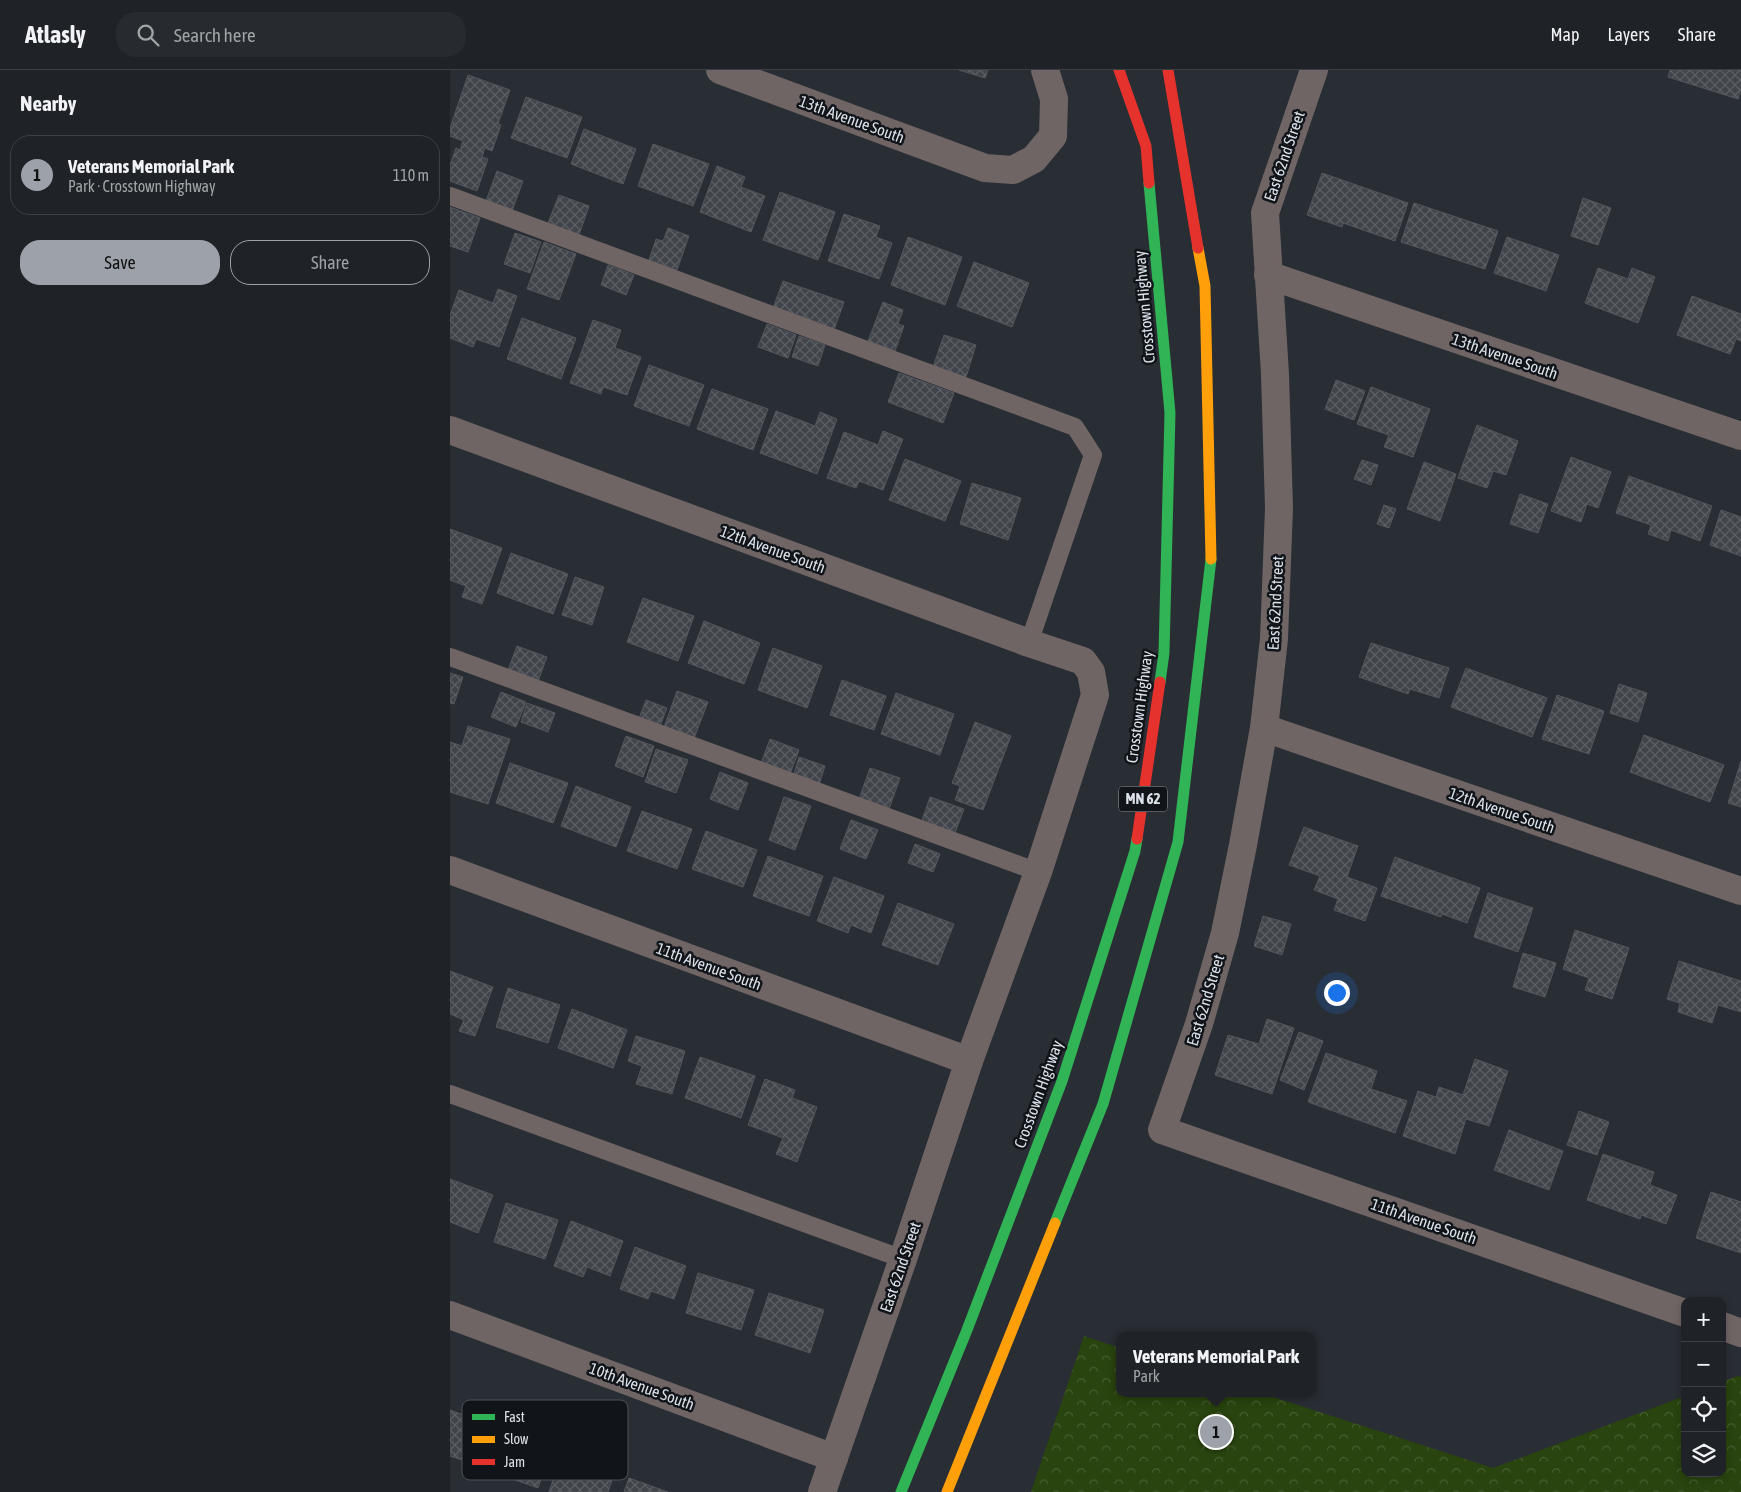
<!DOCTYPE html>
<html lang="en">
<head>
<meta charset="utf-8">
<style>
  body { margin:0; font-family:"Asap Condensed",sans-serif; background:#272a2f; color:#f1f3f6 }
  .controls { position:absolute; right:15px; bottom:15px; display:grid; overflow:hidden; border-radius:10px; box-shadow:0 2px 8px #0003 }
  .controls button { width:45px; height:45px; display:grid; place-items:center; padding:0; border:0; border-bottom:1px solid #3c3f44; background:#1f2227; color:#f1f3f6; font:25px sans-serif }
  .you { position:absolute; left:886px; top:922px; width:18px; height:18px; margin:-12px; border:4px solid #fff; border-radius:50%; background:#1a73e8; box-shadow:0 0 0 8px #1a73e833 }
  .badge { display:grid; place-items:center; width:32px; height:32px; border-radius:50%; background:#9da2aa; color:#111; font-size:16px; font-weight:700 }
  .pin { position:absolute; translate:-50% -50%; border:2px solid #fff; box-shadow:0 1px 5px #0006 }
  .popup { position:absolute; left:666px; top:1262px; width:200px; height:65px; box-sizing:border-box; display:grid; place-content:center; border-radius:10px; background:#1f2227; filter:drop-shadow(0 1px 4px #0005); font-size:16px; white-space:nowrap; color:#a1a4a7 }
  .popup b { font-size:19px; color:#f1f3f6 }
  .popup::after { content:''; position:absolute; left:50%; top:100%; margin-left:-10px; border:10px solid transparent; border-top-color:#1f2227 }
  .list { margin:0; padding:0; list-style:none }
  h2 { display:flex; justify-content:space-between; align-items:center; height:65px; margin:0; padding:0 20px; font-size:21px }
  h2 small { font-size:16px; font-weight:400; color:#a1a4a7 }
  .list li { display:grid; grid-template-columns:32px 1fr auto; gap:15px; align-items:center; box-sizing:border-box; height:80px; margin:0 10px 10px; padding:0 10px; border:1px solid #3c3f44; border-radius:20px }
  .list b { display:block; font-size:19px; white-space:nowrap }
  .list p { margin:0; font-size:16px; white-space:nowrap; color:#a1a4a7 }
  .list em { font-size:16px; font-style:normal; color:#a1a4a7 }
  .actions { display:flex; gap:10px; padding:15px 20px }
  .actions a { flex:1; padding:11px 0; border:1px solid #9da2aa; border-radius:20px; text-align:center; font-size:18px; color:#9da2aa }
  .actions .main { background:#9da2aa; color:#111 }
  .icon { flex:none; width:28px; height:28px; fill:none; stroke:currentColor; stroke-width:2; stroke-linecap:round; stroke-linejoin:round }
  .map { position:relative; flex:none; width:1291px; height:1422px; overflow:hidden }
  header { display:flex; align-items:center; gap:30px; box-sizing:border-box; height:70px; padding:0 25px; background:#1f2227; border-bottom:1px solid #3c3f44 }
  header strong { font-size:24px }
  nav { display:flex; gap:28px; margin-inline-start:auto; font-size:18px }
  .search { width:350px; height:45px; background:#272a2f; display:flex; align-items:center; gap:12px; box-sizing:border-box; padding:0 18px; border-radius:20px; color:#a1a4a7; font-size:19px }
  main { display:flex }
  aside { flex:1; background:#1f2227 }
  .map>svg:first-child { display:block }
</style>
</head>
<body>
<header>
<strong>Atlasly</strong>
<div class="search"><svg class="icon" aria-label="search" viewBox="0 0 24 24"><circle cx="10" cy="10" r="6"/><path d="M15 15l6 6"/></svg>Search here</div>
<nav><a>Map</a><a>Layers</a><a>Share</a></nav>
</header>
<main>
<aside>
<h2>Nearby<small></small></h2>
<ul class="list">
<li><span class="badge">1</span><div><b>Veterans Memorial Park</b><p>Park · Crosstown Highway</p></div><em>110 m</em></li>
</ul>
<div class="actions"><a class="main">Save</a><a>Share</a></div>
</aside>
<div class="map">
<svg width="1291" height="1422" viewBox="0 0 1291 1422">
  <defs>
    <pattern id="park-crowns" width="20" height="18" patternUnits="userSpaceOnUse" patternTransform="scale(1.25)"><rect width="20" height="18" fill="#29440e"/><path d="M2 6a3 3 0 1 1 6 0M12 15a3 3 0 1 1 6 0" fill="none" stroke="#475f31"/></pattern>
    <pattern id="building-cross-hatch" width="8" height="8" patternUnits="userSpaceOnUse" patternTransform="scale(1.25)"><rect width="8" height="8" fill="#41444a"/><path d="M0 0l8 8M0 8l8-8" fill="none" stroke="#5c5f64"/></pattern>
  </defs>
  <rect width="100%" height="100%" fill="#292d34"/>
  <polygon fill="url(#park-crowns)" points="634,1266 670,1278 670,1323 811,1323 1043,1398 1235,1326 1235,1403 1272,1403 1272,1312 1288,1306 1291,1307 1291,1422 581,1422"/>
  <g fill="url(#building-cross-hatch)" stroke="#53575d">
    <polygon points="509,0 538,0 535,8"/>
    <polygon points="1220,0 1291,0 1291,20 1288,29 1218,7"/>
    <polygon points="18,5 60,20 48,54 51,55 42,81 35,78 32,87 38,89 27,121 0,111 0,95 6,78 10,80 13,71 0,66 0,58"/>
    <polygon points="76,27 132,47 117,88 61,68"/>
    <polygon points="134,59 186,79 173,114 121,94"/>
    <polygon points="203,74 259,94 243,136 188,116"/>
    <polygon points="267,96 295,107 291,117 315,126 301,162 250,142"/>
    <polygon points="47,101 73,111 62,141 36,131"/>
    <polygon points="872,103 958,133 945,171 893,153 892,157 857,145"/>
    <polygon points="330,122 385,142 368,190 313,170"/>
    <polygon points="109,125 139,136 129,165 98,153"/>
    <polygon points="1133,128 1161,138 1148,175 1121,166"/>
    <polygon points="964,133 1048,161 1035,199 951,172"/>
    <polygon points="0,137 30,148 18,182 0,176"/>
    <polygon points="394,144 430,156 426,167 442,173 429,209 378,191"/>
    <polygon points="218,158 239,166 227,200 199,190 206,169 213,171"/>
    <polygon points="65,163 91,172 80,203 54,194"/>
    <polygon points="458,167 512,187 495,235 441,215"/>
    <polygon points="1057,167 1109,185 1096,221 1044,203"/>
    <polygon points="94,172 126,184 109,230 77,219"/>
    <polygon points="524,192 579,213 562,257 507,236"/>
    <polygon points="158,195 184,205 176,225 151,215"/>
    <polygon points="1148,198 1178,209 1182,198 1205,207 1188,253 1135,233"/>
    <polygon points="333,211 394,232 384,260 323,238"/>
    <polygon points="48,219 67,226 49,277 26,269 23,277 0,268 0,245 9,220 43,233"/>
    <polygon points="1242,226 1291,244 1291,271 1286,269 1280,284 1227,265"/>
    <polygon points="433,232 453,240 448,254 454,256 445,281 418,271"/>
    <polygon points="72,248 126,268 111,309 57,289"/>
    <polygon points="143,250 171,260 165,278 191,287 177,325 153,317 151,324 120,313"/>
    <polygon points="317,254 346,265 338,288 308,277"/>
    <polygon points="494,265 526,275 516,307 483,297"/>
    <polygon points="349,266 375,275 368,296 342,287"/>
    <polygon points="199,295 254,315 239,356 184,336"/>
    <polygon points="449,303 504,323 493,353 438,332"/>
    <polygon points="886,310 915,321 904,350 875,339"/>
    <polygon points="921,317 980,339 963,387 934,377 939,365 907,354"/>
    <polygon points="262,319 318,339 303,380 247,359"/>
    <polygon points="326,341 365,356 370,342 387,349 367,404 310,383"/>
    <polygon points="1027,355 1068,371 1056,405 1043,401 1037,418 1008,408"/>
    <polygon points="433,361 453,369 433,420 409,411 406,418 377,408 394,362 428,375"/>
    <polygon points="1121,387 1161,402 1148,438 1137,434 1131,452 1101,441"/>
    <polygon points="455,389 511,411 495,451 439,430"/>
    <polygon points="912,390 928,395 921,415 904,409"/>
    <polygon points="974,392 1006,404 990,451 957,439"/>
    <polygon points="1179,406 1262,436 1250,471 1221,460 1218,471 1198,464 1201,455 1166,443"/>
    <polygon points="522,413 571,428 558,470 510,454"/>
    <polygon points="1070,424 1098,434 1088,463 1060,454"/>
    <polygon points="934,435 946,439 939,458 927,454"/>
    <polygon points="1271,440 1291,447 1291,486 1260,475"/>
    <polygon points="0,459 52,478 32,534 12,527 16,516 0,510"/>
    <polygon points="61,483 118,504 103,544 47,523"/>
    <polygon points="125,507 154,517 142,555 112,545"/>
    <polygon points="193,528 244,546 228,591 177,572"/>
    <polygon points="254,551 310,573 294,614 238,593"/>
    <polygon points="921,573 999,598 989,628 960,619 958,624 909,607"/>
    <polygon points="67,576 97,587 87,614 57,603"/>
    <polygon points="323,578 372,596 357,638 308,620"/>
    <polygon points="1016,598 1097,628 1082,667 1001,637"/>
    <polygon points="0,603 13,607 4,634 0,633"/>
    <polygon points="392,610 436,626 424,660 380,645"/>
    <polygon points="1169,614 1197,623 1188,652 1160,643"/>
    <polygon points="227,621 258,632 243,671 213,660"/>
    <polygon points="51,622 76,632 66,657 41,647"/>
    <polygon points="446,623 504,644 490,685 431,664"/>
    <polygon points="1107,625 1154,641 1139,684 1092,669"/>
    <polygon points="196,630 217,638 209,659 188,651"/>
    <polygon points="77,633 105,643 98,662 71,652"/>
    <polygon points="525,652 561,666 533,740 505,730 510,716 502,713"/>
    <polygon points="18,656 60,669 38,734 0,722 0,672 12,676"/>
    <polygon points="1194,665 1274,695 1260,732 1180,702"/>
    <polygon points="176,666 204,676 193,707 165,696"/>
    <polygon points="320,669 349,680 339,707 310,696"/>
    <polygon points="206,679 238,690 226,723 195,712"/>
    <polygon points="349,687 375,696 368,718 342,710"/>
    <polygon points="1291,691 1291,737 1278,733"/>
    <polygon points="60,693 118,713 103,753 46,733"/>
    <polygon points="420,698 450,708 438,742 408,732"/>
    <polygon points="270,702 298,713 288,740 260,729"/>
    <polygon points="126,716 181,737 166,777 111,756"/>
    <polygon points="334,727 361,736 345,780 319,770"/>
    <polygon points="480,727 514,739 503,768 470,756"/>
    <polygon points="192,741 242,759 227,799 177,781"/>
    <polygon points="401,750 428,760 416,789 390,779"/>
    <polygon points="854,757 908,776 897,807 927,818 915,851 884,840 888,829 864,820 870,806 839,795"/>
    <polygon points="256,761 307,780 293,817 242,799"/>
    <polygon points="465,774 490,784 483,802 458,793"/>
    <polygon points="318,786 373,806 359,846 303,826"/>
    <polygon points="945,787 1030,818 1017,853 992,844 991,847 931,826"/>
    <polygon points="384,807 434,826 421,863 401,855 398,863 367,851"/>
    <polygon points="1038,823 1083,838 1068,882 1024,867"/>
    <polygon points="448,833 504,854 488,895 432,875"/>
    <polygon points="813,846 841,854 832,885 804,876"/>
    <polygon points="1125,860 1179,878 1162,929 1135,920 1139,908 1113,899"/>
    <polygon points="1073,883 1106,893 1095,927 1063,917"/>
    <polygon points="1229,891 1291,911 1291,942 1268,935 1262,953 1228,942 1230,933 1217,929"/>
    <polygon points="0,901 43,917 25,966 9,961 14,950 0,944"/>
    <polygon points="58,918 110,935 98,973 46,957"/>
    <polygon points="122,939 177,960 163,998 108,978"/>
    <polygon points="817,949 844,958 822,1024 765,1005 778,965 809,974"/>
    <polygon points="849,962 873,971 854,1020 830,1010"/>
    <polygon points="186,966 235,981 222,1024 186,1014 192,996 178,991"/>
    <polygon points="876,983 927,1001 921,1019 957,1031 945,1063 858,1032"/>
    <polygon points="250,987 305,1006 291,1048 235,1028"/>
    <polygon points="1025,989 1058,1001 1039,1056 1016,1049 1005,1084 953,1066 968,1021 986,1027 989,1017 1013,1025"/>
    <polygon points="315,1009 345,1020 342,1028 367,1037 347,1092 326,1084 333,1068 298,1055"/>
    <polygon points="1129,1041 1159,1052 1147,1085 1117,1075"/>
    <polygon points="1059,1060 1113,1081 1099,1120 1044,1100"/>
    <polygon points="1153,1084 1204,1102 1200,1115 1227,1125 1216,1154 1191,1145 1190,1149 1137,1130"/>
    <polygon points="0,1109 43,1125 28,1163 0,1152"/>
    <polygon points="1261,1122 1291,1132 1291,1183 1246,1168"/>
    <polygon points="56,1133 108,1150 95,1189 44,1172"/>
    <polygon points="121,1151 173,1171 160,1206 137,1197 133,1207 104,1196"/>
    <polygon points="185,1177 236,1196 224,1229 201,1221 198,1229 170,1219"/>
    <polygon points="248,1203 304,1220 291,1260 236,1243"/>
    <polygon points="319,1223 374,1240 360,1283 305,1265"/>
    <polygon points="0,1340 38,1354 24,1394 0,1386"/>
    <polygon points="51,1361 102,1379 88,1418 37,1400"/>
    <polygon points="112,1383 141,1392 138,1402 162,1410 158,1422 99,1422"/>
    <polygon points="179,1408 218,1422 174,1422"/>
  </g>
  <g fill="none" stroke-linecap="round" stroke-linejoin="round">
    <g stroke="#706565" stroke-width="18">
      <polyline points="0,126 625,357 643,385 579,573"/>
      <polyline points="0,587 588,802"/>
      <polyline points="0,1024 453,1189"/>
    </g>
    <g stroke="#706565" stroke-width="28">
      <polyline points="270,0 535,98 563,100 584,89 603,66 604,29 595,0"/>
      <polyline points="864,0 815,143 825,304 829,438 824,569 814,658 793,775 775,863 749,954 712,1060 1235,1243"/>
      <polyline points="818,205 1291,366"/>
      <polyline points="0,360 579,573 633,591 641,602 645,625 588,802 519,991 453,1189 372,1422"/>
      <polyline points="814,658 1291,821"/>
      <polyline points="0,800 519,991"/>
      <polyline points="0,1245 384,1388"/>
      <polyline points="1272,1256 1291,1263"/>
    </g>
    <g stroke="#30b455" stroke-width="11">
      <polyline points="699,113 720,343 714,583 710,612"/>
      <polyline points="605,1153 653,1034 728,772 761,489"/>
      <polyline points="451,1422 517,1260 612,1011 685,781 687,769"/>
    </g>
    <g stroke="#ff9f0a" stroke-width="11">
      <polyline points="748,178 755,216 761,489"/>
      <polyline points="497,1422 605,1153"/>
    </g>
    <g stroke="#e5322d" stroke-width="11">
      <polyline points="669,0 696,76 699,113"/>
      <polyline points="718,0 748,178"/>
      <polyline points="687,769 710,612"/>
    </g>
  </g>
  <g text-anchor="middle" stroke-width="5" stroke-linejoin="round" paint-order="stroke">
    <rect fill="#11151a" stroke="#9ea4ab" stroke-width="1" x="669" y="716.5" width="48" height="25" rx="4"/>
    <g font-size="15" font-weight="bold" fill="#dbe1e9">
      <text x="693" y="734">MN 62</text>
    </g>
    <g font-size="16" fill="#dbe1e9" stroke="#11151a">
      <text transform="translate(402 49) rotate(20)" y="6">13th Avenue South</text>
      <text transform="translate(834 86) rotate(-71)" y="6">East 62nd Street</text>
      <text transform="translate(694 237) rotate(-95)" y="6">Crosstown Highway</text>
      <text transform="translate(1055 286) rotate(19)" y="6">13th Avenue South</text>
      <text transform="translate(323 479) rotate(20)" y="6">12th Avenue South</text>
      <text transform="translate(825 533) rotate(-87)" y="6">East 62nd Street</text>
      <text transform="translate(689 637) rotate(-82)" y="6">Crosstown Highway</text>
      <text transform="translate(1052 740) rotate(19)" y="6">12th Avenue South</text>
      <text transform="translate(259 896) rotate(20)" y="6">11th Avenue South</text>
      <text transform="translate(755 930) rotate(-73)" y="6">East 62nd Street</text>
      <text transform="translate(588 1024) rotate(-70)" y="6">Crosstown Highway</text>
      <text transform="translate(974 1151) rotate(19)" y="6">11th Avenue South</text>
      <text transform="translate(450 1197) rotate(-71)" y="6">East 62nd Street</text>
      <text transform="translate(192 1316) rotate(20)" y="6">10th Avenue South</text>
    </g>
  </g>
  <rect x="12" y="1330" width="166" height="80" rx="8" fill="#11151a" stroke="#4e5258" stroke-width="1"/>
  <rect x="22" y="1344" width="23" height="6" fill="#30b455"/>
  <rect x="22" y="1366" width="23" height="7" fill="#ff9f0a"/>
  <rect x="22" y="1389" width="23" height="6" fill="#e5322d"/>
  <g font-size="14" fill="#dbe1e9">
    <text x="54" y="1352">Fast</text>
    <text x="54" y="1374">Slow</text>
    <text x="54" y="1397">Jam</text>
  </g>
</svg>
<div class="controls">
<button>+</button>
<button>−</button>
<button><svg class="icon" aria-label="locate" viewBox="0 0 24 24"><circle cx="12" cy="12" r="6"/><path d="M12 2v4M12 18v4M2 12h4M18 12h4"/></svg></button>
<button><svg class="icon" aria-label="layers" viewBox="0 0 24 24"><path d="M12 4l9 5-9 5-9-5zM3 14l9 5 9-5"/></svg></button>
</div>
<div class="you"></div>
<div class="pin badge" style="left:766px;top:1362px">1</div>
<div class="popup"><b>Veterans Memorial Park</b>Park</div>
</div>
</main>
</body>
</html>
